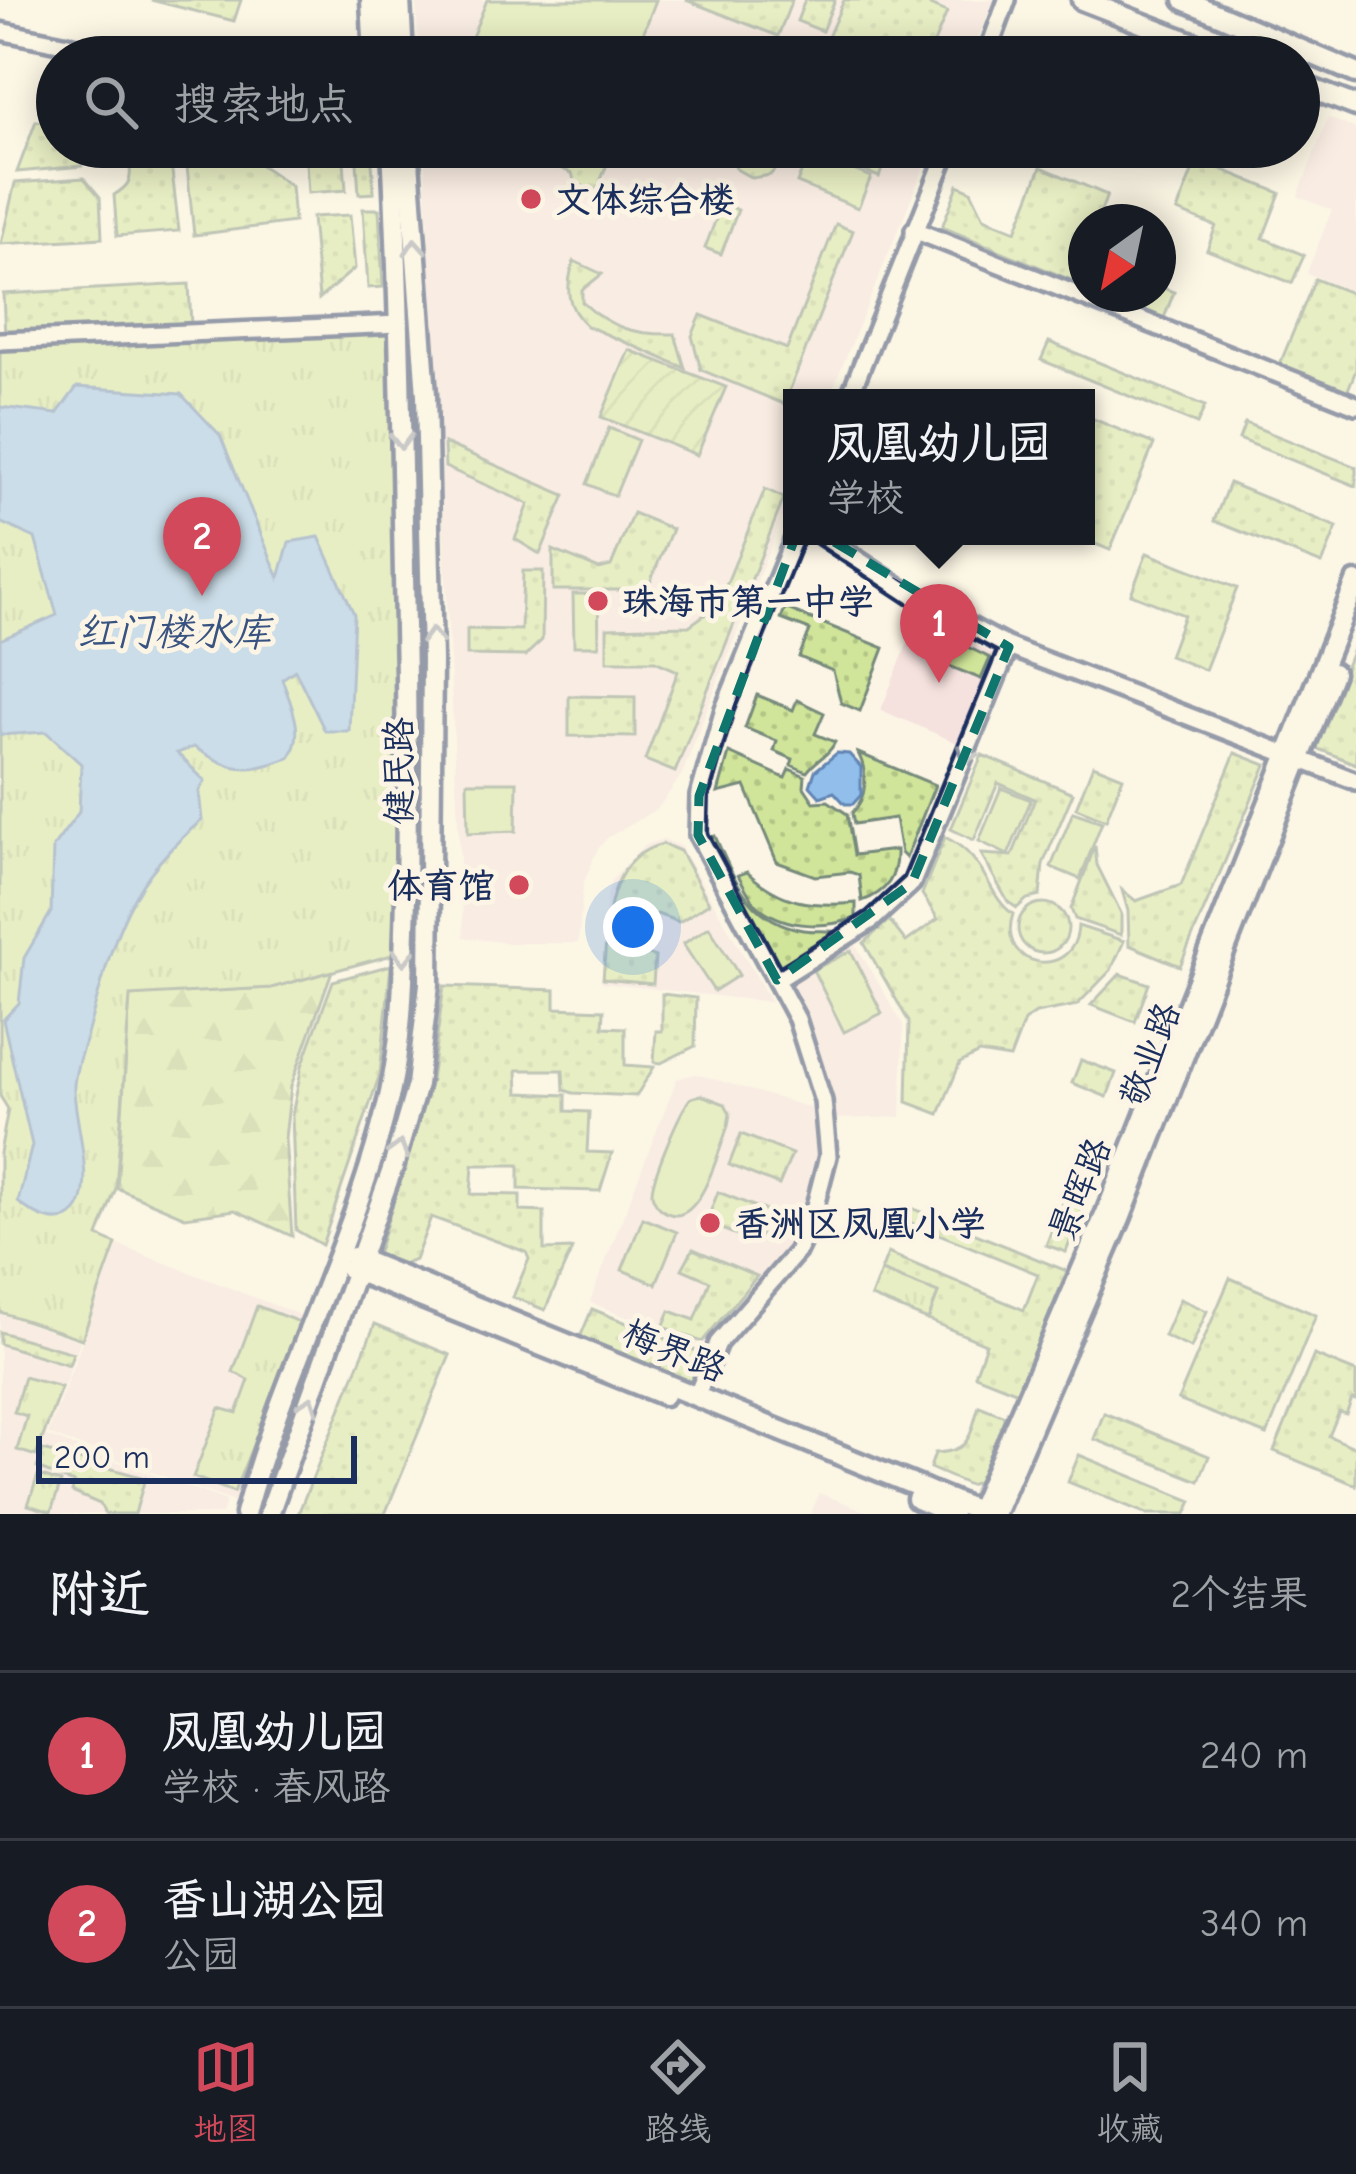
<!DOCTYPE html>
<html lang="zh">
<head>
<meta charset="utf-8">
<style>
  body { margin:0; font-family:"Comic Neue","LXGW WenKai TC",sans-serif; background:#20242c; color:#f1f3f6 }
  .compass { position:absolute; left:1068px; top:204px; width:108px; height:108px; border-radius:50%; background:#171b24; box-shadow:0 6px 30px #0003; rotate:213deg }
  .scale { position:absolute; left:36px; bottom:30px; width:321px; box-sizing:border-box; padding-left:12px; border:6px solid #1b2f5e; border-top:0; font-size:33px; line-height:42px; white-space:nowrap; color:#1b2f5e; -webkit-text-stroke:9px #fcf5e5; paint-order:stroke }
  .you { position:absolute; left:633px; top:927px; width:42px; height:42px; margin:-30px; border:9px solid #fff; border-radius:50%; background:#1a73e8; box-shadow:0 0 0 18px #1a73e833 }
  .badge { display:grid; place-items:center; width:78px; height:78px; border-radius:50%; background:#d1495b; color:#fff; font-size:39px; font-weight:700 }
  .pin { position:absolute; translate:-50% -99px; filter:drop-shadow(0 3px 6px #0008) }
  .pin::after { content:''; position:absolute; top:63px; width:42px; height:36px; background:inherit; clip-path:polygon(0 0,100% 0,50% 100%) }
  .popup { position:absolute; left:783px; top:389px; width:312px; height:156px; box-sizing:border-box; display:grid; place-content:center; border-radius:0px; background:#171b24; filter:drop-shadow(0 3px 9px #0005); font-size:39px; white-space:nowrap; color:#9ea1a6 }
  .popup b { font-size:45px; color:#f1f3f6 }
  .popup::after { content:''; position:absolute; left:50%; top:100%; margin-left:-24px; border:24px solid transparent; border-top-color:#171b24 }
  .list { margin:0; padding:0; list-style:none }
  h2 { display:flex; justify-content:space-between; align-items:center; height:156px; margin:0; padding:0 48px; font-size:51px }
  h2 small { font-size:39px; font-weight:400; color:#9ea1a6 }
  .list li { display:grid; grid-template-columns:78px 1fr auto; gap:36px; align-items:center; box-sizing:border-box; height:168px; padding:0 48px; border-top:3px solid #363941 }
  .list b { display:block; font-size:45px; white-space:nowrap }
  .list p { margin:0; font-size:39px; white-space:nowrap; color:#9ea1a6 }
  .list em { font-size:39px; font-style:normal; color:#9ea1a6 }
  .icon { flex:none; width:66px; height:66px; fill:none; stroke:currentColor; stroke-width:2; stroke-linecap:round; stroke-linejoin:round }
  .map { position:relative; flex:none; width:1356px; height:1514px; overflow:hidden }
  .search { position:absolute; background:#171b24; box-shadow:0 6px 30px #0003; left:36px; right:36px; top:36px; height:132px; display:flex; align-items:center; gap:30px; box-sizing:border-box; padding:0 42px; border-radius:66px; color:#9ea1a6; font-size:45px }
  .sheet { height:492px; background:#171b24 }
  nav { display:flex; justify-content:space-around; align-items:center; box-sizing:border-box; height:168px; border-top:3px solid #363941; background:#171b24; font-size:33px; color:#9ea1a6 }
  nav a { display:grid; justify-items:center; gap:6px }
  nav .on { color:#d1495b }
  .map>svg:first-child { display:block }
</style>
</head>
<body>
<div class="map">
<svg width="1356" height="1514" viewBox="0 0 1356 1514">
  <defs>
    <pattern id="grass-dots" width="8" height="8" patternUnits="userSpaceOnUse" patternTransform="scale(3)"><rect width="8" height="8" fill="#d0e599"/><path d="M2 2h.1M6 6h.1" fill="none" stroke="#b2c586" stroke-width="1.8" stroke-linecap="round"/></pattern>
    <pattern id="forest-firs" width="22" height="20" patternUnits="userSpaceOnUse" patternTransform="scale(3)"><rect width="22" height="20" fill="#d0e599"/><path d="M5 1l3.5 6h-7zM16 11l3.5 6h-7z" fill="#b2c586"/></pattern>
    <pattern id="park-tufts" width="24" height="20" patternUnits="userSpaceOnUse" patternTransform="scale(3)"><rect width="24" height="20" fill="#d0e599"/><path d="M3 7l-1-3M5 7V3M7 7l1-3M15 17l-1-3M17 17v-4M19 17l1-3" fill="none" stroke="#b2c586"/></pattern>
    <pattern id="garden-furrows" width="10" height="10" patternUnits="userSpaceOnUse" patternTransform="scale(3)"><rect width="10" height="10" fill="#d0e599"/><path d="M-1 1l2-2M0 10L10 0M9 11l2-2" fill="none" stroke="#b2c586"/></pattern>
  </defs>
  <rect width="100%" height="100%" fill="#fcf5e5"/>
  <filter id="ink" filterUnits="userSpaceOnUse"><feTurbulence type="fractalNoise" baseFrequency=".00833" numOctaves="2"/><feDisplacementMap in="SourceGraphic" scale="24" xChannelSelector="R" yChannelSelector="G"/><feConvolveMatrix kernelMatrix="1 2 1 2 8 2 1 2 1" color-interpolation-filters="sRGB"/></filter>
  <g filter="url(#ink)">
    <g fill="#f5e1de">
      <polygon points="416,0 994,0 970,57 419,57"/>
      <polygon points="1328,118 1356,129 1356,293 1307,273 1332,210 1298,196"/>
      <polygon points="424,147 932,147 829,398 792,398 792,491 682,774 658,808 607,838 597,850 583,884 578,943 509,943 464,937"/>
      <polygon points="918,617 998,656 962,745 881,710"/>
      <polygon points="663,839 680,846 771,1002 602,983 606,899 611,881 644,846"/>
      <polygon points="851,937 903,1025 901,1117 830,1119 780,980"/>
      <polygon points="696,1074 814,1109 817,1155 807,1204 790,1243 768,1272 741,1299 704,1349 590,1302 677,1079"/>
      <polygon points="118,1245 310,1319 240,1504 48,1434"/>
      <polygon points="0,1314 80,1341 46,1436 226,1501 222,1514 0,1514"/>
      <polygon points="819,1493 872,1514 811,1514"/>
    </g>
    <g fill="url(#grass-dots)" stroke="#768a7c" stroke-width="3">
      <polygon points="151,0 241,0 234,21"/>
      <polygon points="686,0 792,0 778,36"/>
      <polygon points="805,0 835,0 822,31 797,21"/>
      <polygon points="844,0 918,0 947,12 928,57 838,57 822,51"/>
      <polygon points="36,121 44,122 52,140 57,139 57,147 78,147 86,158 82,166 17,172"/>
      <polygon points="185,147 235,147 291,186 294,222 194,235"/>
      <polygon points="305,147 343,147 346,190 308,193"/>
      <polygon points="356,147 371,147 374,193 359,194"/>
      <polygon points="578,147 598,147 612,152 596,192 575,183 572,173 528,155 530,149 556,154"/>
      <polygon points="730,147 783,147 782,162 770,175 752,178 736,169"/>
      <polygon points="846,147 891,147 879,177 840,161"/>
      <polygon points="1108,147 1179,147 1170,171"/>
      <path d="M149 154 161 165 171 163 179 231 117 236 114 195C129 186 133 179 129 162Z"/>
      <polygon points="1197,159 1280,193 1263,238 1304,255 1292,283 1207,250 1216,226 1177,211"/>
      <polygon points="1041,167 1107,195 1097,222 1086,222 1083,256 1086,286 942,227 958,185 971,191 984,218 1016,231"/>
      <polygon points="84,178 100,197 102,238 1,244 15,183"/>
      <polygon points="722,203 738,210 721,254 705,248"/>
      <polygon points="363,209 379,209 383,287 368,288"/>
      <polygon points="350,215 355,268 319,299 312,217"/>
      <polygon points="836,224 853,231 784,404 701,370 692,336 701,315 787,349"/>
      <path d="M574 261 602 274 582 290V302C611 329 636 335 675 334L685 368 587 326C566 307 565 288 574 261Z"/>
      <polygon points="1315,279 1356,295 1356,370 1347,392 1280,364"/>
      <polygon points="189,284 191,326 5,336 3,294"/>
      <polygon points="1158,286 1174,292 1164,318 1106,294 1158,294"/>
      <polygon points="1049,342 1205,406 1197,424 1041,360"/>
      <polygon points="1086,416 1154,444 1110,550 1076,536 1086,536"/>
      <polygon points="1245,423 1356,467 1356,486 1239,439"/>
      <polygon points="444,443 565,495 540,554 515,539 529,504 445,467"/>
      <polygon points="1229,483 1337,527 1322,564 1214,521"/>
      <polygon points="765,489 784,498 675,772 645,760 678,671 655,661 607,661 607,628 689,626 718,605"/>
      <polygon points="633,513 672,529 647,590 553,590 553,550 599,569 611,566"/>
      <polygon points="1147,553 1237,588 1205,670 1169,656 1184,615 1131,594"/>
      <polygon points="523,571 543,571 542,640 525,656 467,655 467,629 521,630"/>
      <polygon points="785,608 884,648 860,711 841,703 833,671 799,657 810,630 781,619"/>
      <polygon points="1356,642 1356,764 1313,747"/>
      <path d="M757 695 793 710 797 700 824 713 815 734 835 742C829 756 816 759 807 772L791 765 793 759 774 751 777 741 745 728Z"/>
      <polygon points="569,696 635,697 635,737 569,736"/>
      <path d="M729 753 785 778 789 769 805 776 804 787 814 802 828 801 847 814 854 855 896 850C897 876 888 892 862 901L859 875 850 872 815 876 777 862 745 786 718 793Z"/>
      <path d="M858 753 935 785 906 858 901 853 895 818 854 824 852 813C868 797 868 772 858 753Z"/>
      <polygon points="1235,753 1266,765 1180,966 1129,945 1128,911 1122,890 1136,901 1181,885"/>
      <polygon points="982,755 1073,793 1043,864 1040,896 1027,899 1017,908 1008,902 981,854 1012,856 1035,799 998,783 974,840 951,829"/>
      <polygon points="1093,765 1123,777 1106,820 1076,808"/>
      <path d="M715 836C735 881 750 921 803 930 816 932 829 929 841 933L779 973 705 841Z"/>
      <path d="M945 837C989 859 985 894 1013 914 995 969 1075 982 1078 926L1124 941 1111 970 1077 1005 1036 1013 1024 1021 1010 1058 979 1053 960 1063 939 1114 907 1102 909 1022 864 943 889 920 906 942 938 919 922 894Z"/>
      <path d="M663 844 680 851 709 903 679 922 657 914C637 924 631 947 655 957L653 984 603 979C608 929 603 858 663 844Z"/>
      <polygon points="1095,846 1097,865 1121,913 1121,935 1075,919 1071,909"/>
      <path d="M747 872C781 904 811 907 856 903V918C826 928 788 929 760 908 751 901 744 885 738 875Z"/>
      <circle cx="1043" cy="928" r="25"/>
      <polygon points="391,965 380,1074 322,1245 296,1230 292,1115 302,1066 333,981"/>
      <polygon points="1120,974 1149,984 1135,1022 1091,1005"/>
      <polygon points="444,986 555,990 555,1008 604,1010 603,1027 625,1028 625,1065 654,1067 636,1096 573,1093 564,1090 563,1070 517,1070 518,1093 566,1095 566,1111 589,1112 587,1152 612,1153 600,1191 519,1189 519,1165 473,1165 471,1194 520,1195 520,1211 544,1212 544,1250 572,1249 545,1310 513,1297 529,1259 526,1252 431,1217 415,1260 404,1264 377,1255 431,1081"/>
      <polygon points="662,994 696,998 695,1046 661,1063 654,1062 656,1031 662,1031"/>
      <polygon points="1081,1060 1116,1073 1107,1097 1072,1083"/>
      <polygon points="741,1134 792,1154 779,1185 729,1165"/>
      <polygon points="718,1192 769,1212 757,1243 706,1223"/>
      <polygon points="1066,1193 1086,1200 1066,1252 1046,1245"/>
      <polygon points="909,1207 1067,1271 1018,1392 975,1375 986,1344 928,1320 938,1293 881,1271 888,1253 1024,1310 1038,1274 904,1220"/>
      <polygon points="693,1249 757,1276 702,1342 663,1327 670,1311 695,1320 710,1281 682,1269"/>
      <polygon points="1230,1278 1316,1315 1267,1435 1178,1400"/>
      <polygon points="1180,1299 1207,1311 1191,1348 1164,1336"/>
      <polygon points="592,1309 704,1354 692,1385 579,1340"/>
      <polygon points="375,1324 450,1355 385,1514 298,1514"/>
      <polygon points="0,1332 73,1353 69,1365 0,1344"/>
      <polygon points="1314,1355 1356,1372 1356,1400 1352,1399 1346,1414 1339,1412 1329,1436 1356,1448 1356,1485 1274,1451"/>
      <path d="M979 1406 1005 1416 980 1481 969 1485 930 1468 935 1453C972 1451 969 1436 979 1406Z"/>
      <polygon points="1104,1413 1209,1456 1199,1481 1094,1439"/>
      <polygon points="43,1450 145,1478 135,1514 105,1514 100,1504 72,1492 74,1483 37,1468"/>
      <polygon points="1079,1455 1192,1501 1186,1514 1147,1514 1068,1482"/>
    </g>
    <polygon fill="url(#forest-firs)" stroke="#768a7c" stroke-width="3" points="332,971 291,1086 285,1138 292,1236 235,1210 185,1217 117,1188 130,995 271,988"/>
    <g fill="url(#park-tufts)" stroke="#768a7c" stroke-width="3">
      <polygon points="809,152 871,177 858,208 797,183"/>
      <polygon points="400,324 407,851 392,955 271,988 130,996 116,1188 98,1236 116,1244 82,1339 0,1312 0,1153 8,1109 0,1096 0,341"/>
      <polygon points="933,630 990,658 981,679 922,655"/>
      <polygon points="881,1271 938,1293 928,1320 871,1297"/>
      <polygon points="257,1306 302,1323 234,1492 193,1477 220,1408 237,1413 249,1380 233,1372"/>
      <polygon points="24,1377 61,1387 36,1456 17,1450 27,1416 14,1412"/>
      <polygon points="38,1475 61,1482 51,1512 28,1505"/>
    </g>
    <polygon fill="url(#garden-furrows)" stroke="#768a7c" stroke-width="3" points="629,350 726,387 697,455 601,417"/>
    <g fill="#d0e599" stroke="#768a7c" stroke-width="3">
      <polygon points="487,0 656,0 634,57 474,57 475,50 468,47"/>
      <polygon points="609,428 638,440 615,496 587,484"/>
      <polygon points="573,594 598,594 599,646 574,646"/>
      <polygon points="467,782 517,782 516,831 468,833"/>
      <polygon points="1001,788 1031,800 1008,855 979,841"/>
      <polygon points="1073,812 1102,822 1080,879 1051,867"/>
      <polygon points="709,927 739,975 714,991 683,944"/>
      <polygon points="851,951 882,1013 844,1032 813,970"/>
      <path d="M701 1095 725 1104 730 1113 728 1126C719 1149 701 1224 670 1214 661 1211 654 1203 652 1194 651 1179 677 1119 686 1105 691 1096 691 1098 701 1095Z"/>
      <polygon points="643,1218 677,1232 656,1284 622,1270"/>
    </g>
    <g fill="#91beeb" stroke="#6285b3" stroke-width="3">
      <path d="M77 387 181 394 220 435 279 578 289 542 319 537 354 614 349 731H325L295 670 282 679C291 705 306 733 289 758 245 774 232 771 194 747L177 753 205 781 199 791 202 820C127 882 115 934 90 1024 85 1044 75 1066 74 1086 73 1117 98 1188 75 1212 58 1230 33 1214 18 1202L32 1145 3 1020 19 1003 24 958 51 912 53 847 79 812 81 764 46 732 0 735V640L57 615 35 538 0 522V407L57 414Z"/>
      <polygon points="837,753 849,754 861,767 861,795 853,804 845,804 834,792 820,797 810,786 815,771"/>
    </g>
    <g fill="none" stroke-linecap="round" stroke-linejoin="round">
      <g stroke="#1b2f5e" stroke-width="24">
        <g id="minor">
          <polyline points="0,31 126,57"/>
          <polyline points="986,57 1007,0"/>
          <polyline points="914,230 1356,405"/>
          <polyline points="0,341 400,324"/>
          <polyline points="849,398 949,147"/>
          <polyline points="822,536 913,596 1009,647 1356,781"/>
          <polyline points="777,980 872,920 912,883 1009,647"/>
          <polyline points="697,1395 718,1343 797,1252 810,1225 828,1156 823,1101 797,1019 698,835 699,796 724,709 795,536"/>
        </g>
      </g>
      <g stroke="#1b2f5e" stroke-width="27">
        <g id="major">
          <polyline points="371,0 374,57"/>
          <polyline points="384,0 387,57"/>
          <polyline points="400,0 403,57"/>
          <polyline points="1082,0 1229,57"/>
          <polyline points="1184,0 1356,73"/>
          <polyline points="1299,84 1356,106"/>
          <polyline points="354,1257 985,1514"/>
          <polyline points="350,1269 664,1395"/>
          <polyline points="917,1499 952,1514"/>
          <path d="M245 1514C283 1371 357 1238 390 1093 402 1039 403 984 405 930 408 844 407 760 406 675 402 499 401 323 392 147"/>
          <polyline points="269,1514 394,1164 417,1085 429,984 432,660 426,395 408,147"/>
          <polyline points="977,1514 1106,1213 1356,582"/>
          <polyline points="994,1514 1120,1219 1333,673"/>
        </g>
      </g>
      <use href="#minor" stroke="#fcf5e5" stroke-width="15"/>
      <use href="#major" stroke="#fcf5e5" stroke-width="18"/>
    </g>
    <defs><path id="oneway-chevron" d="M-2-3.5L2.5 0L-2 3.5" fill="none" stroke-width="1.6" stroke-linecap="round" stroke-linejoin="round" transform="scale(3)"/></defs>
    <g stroke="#8c92a2">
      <use href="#oneway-chevron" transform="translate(415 247) rotate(-94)"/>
      <use href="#oneway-chevron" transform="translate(401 441) rotate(89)"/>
      <use href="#oneway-chevron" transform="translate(432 636) rotate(-91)"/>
      <use href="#oneway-chevron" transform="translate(966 756) rotate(112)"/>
      <use href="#oneway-chevron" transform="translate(404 957) rotate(91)"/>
      <use href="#oneway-chevron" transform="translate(399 1149) rotate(-74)"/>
      <use href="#oneway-chevron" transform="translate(309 1404) rotate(-70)"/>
    </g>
  </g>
  <path d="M0 0H1356V1514H0ZM801 522 1009 647 912 883 777 980 698 835 699 796Z" fill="#fcf5e5" fill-opacity=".55" fill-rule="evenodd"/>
  <path fill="none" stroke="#0f766e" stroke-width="9" stroke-dasharray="24 15" stroke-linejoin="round" d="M801 522 1009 647 912 883 777 980 698 835 699 796Z"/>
  <g fill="#d1495b" stroke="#fcf5e5" stroke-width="4.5">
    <circle cx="531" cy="199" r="12"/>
    <circle cx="598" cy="601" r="12"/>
    <circle cx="519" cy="885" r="12"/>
    <circle cx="710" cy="1223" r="12"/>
  </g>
  <g text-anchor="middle" stroke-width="10" stroke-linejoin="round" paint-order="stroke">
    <g font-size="36" font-weight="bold" fill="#1b2f5e" stroke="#fcf5e5" text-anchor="start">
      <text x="555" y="212">文体综合楼</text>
      <text x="622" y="614">珠海市第一中学</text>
      <text x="495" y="898" text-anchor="end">体育馆</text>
      <text x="734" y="1236">香洲区凤凰小学</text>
    </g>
    <g font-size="36" fill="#1b2f5e" stroke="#fcf5e5">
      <text transform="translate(398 771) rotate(-90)" y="13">健民路</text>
      <text transform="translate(1149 1054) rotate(-69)" y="13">敬业路</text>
      <text transform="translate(1079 1189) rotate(-68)" y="13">景晖路</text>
      <text transform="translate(675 1350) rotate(22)" y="13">梅界路</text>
    </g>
    <g font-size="39" font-style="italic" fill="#385381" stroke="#fcf5e5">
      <text x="174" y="645">红门楼水库</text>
    </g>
  </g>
</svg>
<svg class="compass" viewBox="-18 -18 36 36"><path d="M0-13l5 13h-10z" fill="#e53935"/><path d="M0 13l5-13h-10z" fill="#9ea1a6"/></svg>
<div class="scale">200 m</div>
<div class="you"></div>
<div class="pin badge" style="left:939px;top:683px">1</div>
<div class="popup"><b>凤凰幼儿园</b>学校</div>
<div class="pin badge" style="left:202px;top:596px">2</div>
<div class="search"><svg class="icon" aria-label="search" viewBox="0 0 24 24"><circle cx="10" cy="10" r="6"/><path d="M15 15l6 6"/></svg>搜索地点</div>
</div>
<section class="sheet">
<h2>附近<small>2个结果</small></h2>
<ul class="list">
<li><span class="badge">1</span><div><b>凤凰幼儿园</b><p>学校 · 春风路</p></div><em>240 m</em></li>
<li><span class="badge">2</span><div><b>香山湖公园</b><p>公园</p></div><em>340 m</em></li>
</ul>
</section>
<nav>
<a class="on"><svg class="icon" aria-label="map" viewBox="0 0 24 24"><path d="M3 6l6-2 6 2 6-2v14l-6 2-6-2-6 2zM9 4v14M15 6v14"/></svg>地图</a>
<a><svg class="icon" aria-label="directions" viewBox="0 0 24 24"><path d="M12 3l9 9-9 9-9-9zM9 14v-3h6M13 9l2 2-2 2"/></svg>路线</a>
<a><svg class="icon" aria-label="saved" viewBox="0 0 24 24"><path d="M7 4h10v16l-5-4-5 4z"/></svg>收藏</a>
</nav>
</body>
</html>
